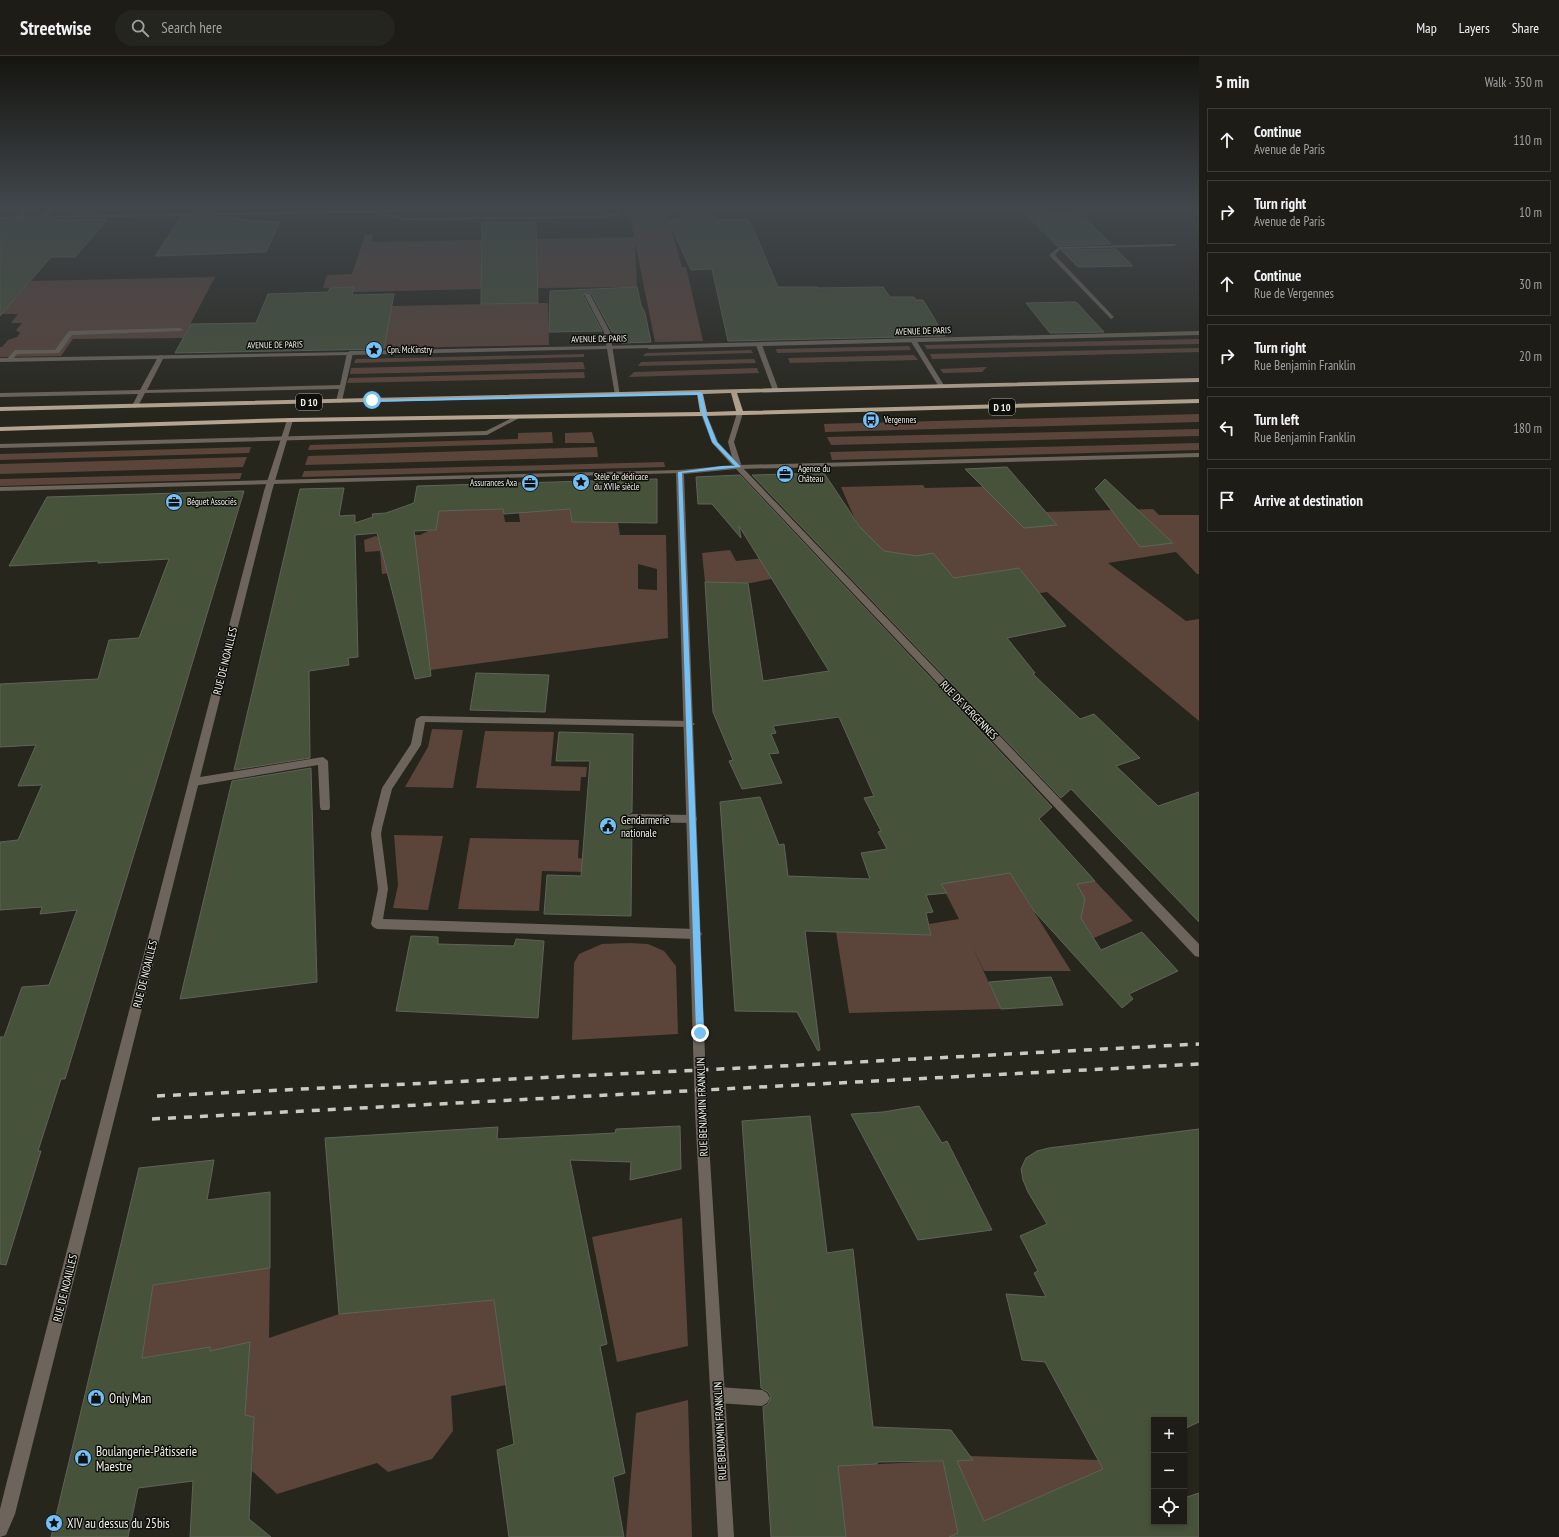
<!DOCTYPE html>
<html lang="en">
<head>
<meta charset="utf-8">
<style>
  body { margin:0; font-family:"PT Sans Narrow",sans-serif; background:#25251f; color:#f1f3f6 }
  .controls { position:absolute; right:12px; bottom:12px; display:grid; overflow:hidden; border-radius:0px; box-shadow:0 2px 6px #0003 }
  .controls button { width:36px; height:36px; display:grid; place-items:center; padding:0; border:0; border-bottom:1px solid #3b3a35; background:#1d1c16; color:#f1f3f6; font:20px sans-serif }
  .stop { position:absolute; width:12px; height:12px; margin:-9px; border:3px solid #73c1f6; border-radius:50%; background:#fff }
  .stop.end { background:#73c1f6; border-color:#fff; box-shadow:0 1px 4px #0008 }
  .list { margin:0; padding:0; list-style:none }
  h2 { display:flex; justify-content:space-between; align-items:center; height:52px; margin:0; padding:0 16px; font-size:17px }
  h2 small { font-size:13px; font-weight:400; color:#a0a1a1 }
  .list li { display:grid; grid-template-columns:26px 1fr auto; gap:12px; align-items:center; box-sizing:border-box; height:64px; margin:0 8px 8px; padding:0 8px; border:1px solid #3b3a35; border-radius:0px }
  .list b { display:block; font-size:15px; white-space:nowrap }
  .list p { margin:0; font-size:13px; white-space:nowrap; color:#a0a1a1 }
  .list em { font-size:13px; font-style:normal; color:#a0a1a1 }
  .icon { flex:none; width:22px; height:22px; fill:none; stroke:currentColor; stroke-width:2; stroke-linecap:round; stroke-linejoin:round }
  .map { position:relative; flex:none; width:1199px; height:1481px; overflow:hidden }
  header { display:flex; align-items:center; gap:24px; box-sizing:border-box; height:56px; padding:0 20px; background:#1d1c16; border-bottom:1px solid #3b3a35 }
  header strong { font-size:19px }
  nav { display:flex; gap:22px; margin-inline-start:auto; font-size:14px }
  .search { width:280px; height:36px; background:#25251f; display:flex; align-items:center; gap:10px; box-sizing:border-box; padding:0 14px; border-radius:22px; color:#a0a1a1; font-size:15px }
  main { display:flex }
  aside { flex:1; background:#1d1c16 }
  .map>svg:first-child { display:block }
</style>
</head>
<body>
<header>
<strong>Streetwise</strong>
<div class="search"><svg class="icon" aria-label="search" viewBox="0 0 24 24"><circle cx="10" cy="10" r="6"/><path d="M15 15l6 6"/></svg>Search here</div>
<nav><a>Map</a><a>Layers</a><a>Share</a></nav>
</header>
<main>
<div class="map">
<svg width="1199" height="1481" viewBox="0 0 1199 1481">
  <rect width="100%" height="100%" fill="#27261d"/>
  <g fill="#5b443a" fill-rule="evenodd">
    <polygon points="708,153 934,153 710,156"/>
    <polygon points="630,159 667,159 682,211 686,211 703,285 655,286 635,186 637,231 538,232 538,229 481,230 481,233 353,236 354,231 323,232 327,219 352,218 365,179 373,178 372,186 634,181"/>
    <polygon points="215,221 183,282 73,283 61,300 0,301 0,291 2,291 8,284 17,281 20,277 16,274 22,267 11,267 18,258 1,258 31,225"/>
    <polygon points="531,247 548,247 549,289 337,293 349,251"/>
    <polygon points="1199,283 1199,288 927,293 924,289"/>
    <polygon points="909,290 911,294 777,297 776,293"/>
    <polygon points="1199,292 1199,296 932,303 930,298"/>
    <polygon points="751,294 753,297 643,300 646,297"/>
    <polygon points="584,298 584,301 354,307 356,303"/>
    <polygon points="914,299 918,304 790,307 788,302"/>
    <polygon points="754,303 756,307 638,310 641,306"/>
    <polygon points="583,306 585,313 350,318 351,312"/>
    <polygon points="987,311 982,316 943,317 940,313"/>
    <polygon points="757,312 759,317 629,321 634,316"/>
    <polygon points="584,316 585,322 347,327 349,322"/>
    <polygon points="1199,358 1199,366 825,376 824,368"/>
    <polygon points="1199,373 1199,380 831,389 827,381"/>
    <polygon points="552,376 553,387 308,394 310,389 518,383 518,377"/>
    <polygon points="592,376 595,387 565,387 565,377"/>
    <polygon points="1199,387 1199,394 832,404 830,396"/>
    <polygon points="251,391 249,397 0,404 0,398"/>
    <polygon points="597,391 598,401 305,409 308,400"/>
    <polygon points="247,401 243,411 0,418 0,408"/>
    <polygon points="664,406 665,411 302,421 304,415"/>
    <polygon points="242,417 240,423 0,430 0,423"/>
    <polygon points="923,429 925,432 1009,430 1057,469 1045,456 1153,453 1159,459 1199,459 1199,518 1197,518 1176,496 1108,507 1186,565 1199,563 1199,665 1115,595 1047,536 964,548 911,518 884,495 861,472 854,461 841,431"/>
    <path d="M557 445H568L572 466H618L620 479H666L668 582 423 615 418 514 382 518 380 495 365 496 364 484 376 480 388 490 411 479H420L428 475 436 474 439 455 503 453 505 466H520L518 450 547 455 559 454ZM638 508 657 513V534L638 533Z"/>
    <polygon points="730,494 736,505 773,501 790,519 751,527 705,526 702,497"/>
    <polygon points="432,673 463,674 453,732 405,731 428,691"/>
    <polygon points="485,675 554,676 551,710 587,711 586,721 581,721 580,735 476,732"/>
    <polygon points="394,779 443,780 428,854 393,852 398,829"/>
    <polygon points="470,782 579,784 578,802 587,803 586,816 542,815 539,855 458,853"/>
    <polygon points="1011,803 1023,838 1071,915 984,915 972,890 1001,953 849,957 836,876 931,879 929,868 959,863 941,828"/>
    <polygon points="1095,825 1133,865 1094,882 1081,862 1081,836 1077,828"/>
    <polygon points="630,887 648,888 664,895 676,910 678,978 572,984 574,907 579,898 602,888"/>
    <polygon points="682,1162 688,1290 617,1306 592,1181"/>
    <polygon points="270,1212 269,1282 339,1258 494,1244 506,1329 451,1340 453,1375 432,1403 388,1416 377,1407 277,1438 252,1415 254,1361 245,1359 210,1295 210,1291 142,1302 153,1229"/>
    <polygon points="688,1344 692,1481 626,1481 636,1357"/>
    <polygon points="970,1400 1098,1404 1103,1413 984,1465 957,1405"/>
    <polygon points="943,1405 959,1481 846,1481 838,1410"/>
  </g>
  <g fill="#47523a" stroke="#5f635a">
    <polygon points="1080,157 1111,188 1057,190 1026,158"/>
    <polygon points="680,160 715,160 716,163 747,163 752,170 778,231 817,231 818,232 883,231 890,241 914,241 916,244 923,244 945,280 728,285 712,213 691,214 668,164 675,164 675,162 680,162"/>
    <polygon points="181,161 223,161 243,162 242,164 280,166 266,196 155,200"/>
    <polygon points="108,163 75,201 51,201 0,260 0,164"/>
    <polygon points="482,166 536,166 538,247 481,248"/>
    <polygon points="1116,193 1133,210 1078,211 1061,194"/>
    <polygon points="354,231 352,239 394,238 384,293 175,297 191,268 256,267 268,238 328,236 330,232"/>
    <polygon points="637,231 641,249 645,257 651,286 622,287 621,279 615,279 614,276 612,276 591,237 585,236 583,239 602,275 549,276 550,235"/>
    <polygon points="1076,246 1104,276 1050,277 1026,247"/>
    <polygon points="1007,411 1057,469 1024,472 965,413"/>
    <polygon points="824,417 860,471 884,495 917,500 933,497 954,522 1019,512 1066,570 1007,582 1035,617 1033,618 1080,663 1094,658 1140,702 1116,710 1158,750 1199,736 1199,866 1071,733 1061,742 752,419"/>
    <polygon points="740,419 1052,751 1039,763 1095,825 1077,828 1085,843 1081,862 1101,894 1142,876 1178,915 1129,938 1133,943 1122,952 1034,855 1010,817 941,828 947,837 926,839 933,856 926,857 931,879 805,875 820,994 818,995 797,956 735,955 720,746 760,741 779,789 784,788 788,820 870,823 861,797 887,793 878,776 881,775 864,742 874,740 839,661 773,670 776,677 771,678 779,697 769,698 782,727 742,733 729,705 733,704 713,656 705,526 748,527 763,625 829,615 739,470 741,482 712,448 698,448 696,421"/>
    <polygon points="657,423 657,467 572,466 570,453 504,458 503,453 439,455 436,474 414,475 431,620 415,623 377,477 355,479 358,601 348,602 349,609 309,615 310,702 234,714 300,433 344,432 339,460 355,459 355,467 373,461 372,458 386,457 414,447 417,430"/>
    <polygon points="1105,423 1173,487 1140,491 1095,433"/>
    <polygon points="244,435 170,681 69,1010 65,1023 61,1023 38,1095 41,1095 6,1209 0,1208 0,981 4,981 22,931 49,929 77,854 40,858 42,851 0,854 0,786 18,784 42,729 18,730 36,689 0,691 0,628 98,623 109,584 139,582 169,503 98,507 99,505 9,510 47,441"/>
    <polygon points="476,617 549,619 545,656 470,654"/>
    <polygon points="559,676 633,678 632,756 628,758 626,762 628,766 632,768 631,860 544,858 547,819 581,820 590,705 556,705"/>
    <polygon points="311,712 317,926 180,943 232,725"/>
    <polygon points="411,880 438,881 438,888 514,890 516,883 544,885 538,962 396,955"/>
    <polygon points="1051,921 1063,949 1001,953 989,926"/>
    <polygon points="919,1050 942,1087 947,1085 992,1174 918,1184 851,1058 883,1056"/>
    <polygon points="810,1060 827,1197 853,1193 873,1371 951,1374 973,1404 957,1405 984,1465 1103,1413 1045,1306 1022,1304 1006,1238 1046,1241 1034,1217 1038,1215 1020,1180 1047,1168 1028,1136 1023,1124 1021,1113 1026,1102 1037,1095 1049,1092 1199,1073 1199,1366 1184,1373 1184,1364 1154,1364 1154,1466 1184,1466 1184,1442 1199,1437 1199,1481 949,1481 958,1477 943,1405 877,1406 877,1408 838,1410 846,1481 771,1481 763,1351 768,1348 771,1341 768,1336 761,1332 742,1065"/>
    <polygon points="680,1070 681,1113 630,1124 631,1106 570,1104 607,1288 600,1290 625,1417 613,1421 624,1481 509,1481 497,1394 514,1388 494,1244 339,1258 325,1082 498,1071 497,1083 615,1077 616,1073"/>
    <polygon points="214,1104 207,1144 270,1136 270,1212 153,1229 142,1302 210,1291 210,1295 250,1286 245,1359 254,1361 249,1463 271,1481 190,1481 193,1425 138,1432 128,1481 51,1481 139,1112"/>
  </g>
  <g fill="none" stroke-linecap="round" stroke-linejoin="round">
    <g fill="#6d655b" fill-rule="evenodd">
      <polygon points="29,153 34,153 27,156 20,163 16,163 16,161 23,154"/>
      <polygon points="54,153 59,153 52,156 45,162 41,162 41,160 48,154"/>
      <polygon points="1176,188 1174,190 1060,193 1055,199 1113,260 1114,261 1111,263 1049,199 1059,191"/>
      <polygon points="585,237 590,238 610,276 620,340 615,339 604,276 584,238"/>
      <polygon points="180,272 183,274 182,275 72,279 59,297 17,298 12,304 7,303 15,294 55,294 68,276 70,275"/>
      <polygon points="911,283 916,284 945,331 944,332 939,331 910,284"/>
      <polygon points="759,287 762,289 779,335 778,336 773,335 756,289"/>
      <polygon points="350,295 353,297 342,345 339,347 336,345 339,333 145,337 138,350 135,352 132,350 138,338 0,341 0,337 140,334 158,301 161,299 164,301 147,334 340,329 347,297"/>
      <polygon points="518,359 523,360 487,379 0,392 0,388 486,375"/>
      <polygon points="1199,397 1199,401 739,413 736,411 739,409"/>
      <polygon points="680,414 684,416 682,417 271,428 267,426 271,424"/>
      <polygon points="421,660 690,665 695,668 690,671 425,666 421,689 392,733 382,772 381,778 388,833 383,863 696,873 700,875 702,878 700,881 696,883 377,873 373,871 371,868 378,833 371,778 372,772 382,732 411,688 416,663"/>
      <polygon points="323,701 328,705 330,751 329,754 321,754 320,751 318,709 194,730 191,729 189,726 191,723 194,722"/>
      <polygon points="632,758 692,759 696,760 697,763 696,766 692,767 632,766 628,765 627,762 628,759"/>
      <polygon points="718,1331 762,1334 767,1337 770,1342 767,1347 762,1350 718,1347 713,1344 710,1339 713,1334"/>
    </g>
    <polygon fill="#6d655b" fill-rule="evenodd" points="649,289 652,291 651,292 350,299 347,297 350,295"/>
    <g fill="#6d655b" fill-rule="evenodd">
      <polygon points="449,153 503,153 501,154 0,163 0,161"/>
      <polygon points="615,153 619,153 620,158 606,162 404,164 377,158 379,157 404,162 606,160 616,156"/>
      <polygon points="1199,275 1199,279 649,293 646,291 649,289"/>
      <polygon points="352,296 352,298 350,299 0,306 0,302"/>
      <polygon points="740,355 743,357 734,386 742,411 1199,888 1199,901 1195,900 736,413 684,418 707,1056 734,1481 718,1481 695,1056 676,416 680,414 732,409 712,387 701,358 706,357 718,386 732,401 728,386 737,357"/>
      <polygon points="271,424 275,426 274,428 0,435 0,431"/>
    </g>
    <polygon fill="#6d655b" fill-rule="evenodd" points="290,362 293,364 272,435 15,1458 6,1479 0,1481 0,1453 6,1429 264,435 287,364"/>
    <path fill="#b5a590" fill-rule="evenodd" d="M1199 322V326L737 337 743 355 1199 343V347L704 360 290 366 0 375V371L290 362 700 356 697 338 0 355V351ZM731 337 736 355 707 356 703 338Z"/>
    <g stroke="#cac9c3" stroke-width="3.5" stroke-dasharray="8 8" stroke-linecap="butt">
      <polyline points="157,1040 763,1011 1199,988"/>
      <polyline points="152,1063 1199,1008"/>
    </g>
  </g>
  <linearGradient id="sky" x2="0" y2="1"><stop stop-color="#151510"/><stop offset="0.42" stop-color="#41474c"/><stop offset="1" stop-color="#41474c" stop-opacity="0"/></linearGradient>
  <rect width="1199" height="360" fill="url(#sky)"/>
  <polygon fill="#73c1f6" points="700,336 702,337 706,358 717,386 741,411 682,417 704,977 700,980 696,977 678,416 722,410 735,410 712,386 702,358 698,339 372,346 370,344"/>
  <defs>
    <g id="sight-disc" transform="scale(0.9)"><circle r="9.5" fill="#73c1f6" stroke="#0f0f0b"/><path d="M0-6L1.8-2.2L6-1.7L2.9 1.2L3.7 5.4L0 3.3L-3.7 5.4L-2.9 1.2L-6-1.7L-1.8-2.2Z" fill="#111"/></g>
    <g id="bus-disc" transform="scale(0.9)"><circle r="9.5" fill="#73c1f6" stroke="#0f0f0b"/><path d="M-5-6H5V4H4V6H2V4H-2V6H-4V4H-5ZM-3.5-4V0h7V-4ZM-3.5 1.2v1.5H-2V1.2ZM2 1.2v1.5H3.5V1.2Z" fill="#111"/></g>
    <g id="office-disc" transform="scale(0.9)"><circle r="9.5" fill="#73c1f6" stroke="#0f0f0b"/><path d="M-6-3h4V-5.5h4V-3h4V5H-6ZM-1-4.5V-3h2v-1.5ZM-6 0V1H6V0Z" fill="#111"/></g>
    <g id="civic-disc" transform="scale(0.9)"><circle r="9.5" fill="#73c1f6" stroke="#0f0f0b"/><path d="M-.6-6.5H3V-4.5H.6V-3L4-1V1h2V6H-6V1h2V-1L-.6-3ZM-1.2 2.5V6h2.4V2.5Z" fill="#111"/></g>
    <g id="shop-disc" transform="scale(0.9)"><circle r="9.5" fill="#73c1f6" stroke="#0f0f0b"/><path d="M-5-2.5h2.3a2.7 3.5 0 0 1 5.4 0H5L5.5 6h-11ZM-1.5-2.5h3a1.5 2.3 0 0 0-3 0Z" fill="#111"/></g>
  </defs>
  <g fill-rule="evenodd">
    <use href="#sight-disc" x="374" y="294"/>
    <use href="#bus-disc" x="871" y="364"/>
    <use href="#office-disc" x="785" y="418"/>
    <use href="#sight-disc" x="581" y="426"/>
    <use href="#office-disc" x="530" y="427"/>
    <use href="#office-disc" x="174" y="446"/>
    <use href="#civic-disc" x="608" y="770"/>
    <use href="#shop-disc" x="96" y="1342"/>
    <use href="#shop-disc" x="83" y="1402"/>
    <use href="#sight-disc" x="54" y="1467"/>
  </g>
  <g text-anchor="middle" stroke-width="3" stroke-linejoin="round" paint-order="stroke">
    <g font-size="9" fill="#f1f1eb" stroke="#0f0f0b">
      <text transform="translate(923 275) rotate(-2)" y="3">AVENUE DE PARIS</text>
      <text transform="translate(599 283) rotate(-1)" y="3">AVENUE DE PARIS</text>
      <text transform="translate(275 289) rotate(-1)" y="3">AVENUE DE PARIS</text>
    </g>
    <g font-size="9" fill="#f1f1eb" stroke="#0f0f0b" text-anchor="start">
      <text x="387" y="297">Cpn. McKinstry</text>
      <text x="884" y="367">Vergennes</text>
      <text x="798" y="416">Agence du<tspan x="798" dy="10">Château</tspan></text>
      <text x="594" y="424">Stèle de dédicace<tspan x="594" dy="10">du XVIIe siècle</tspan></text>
      <text x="517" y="430" text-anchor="end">Assurances Axa</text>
      <text x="187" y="449">Béguet Associés</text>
    </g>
    <g fill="#0f0f0b" stroke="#adada8" stroke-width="1">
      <rect x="296" y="338" width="26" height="16" rx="3"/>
      <rect x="989" y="343" width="26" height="16" rx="3"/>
    </g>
    <g font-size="10" font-weight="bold" fill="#f1f1eb">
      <text x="309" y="350">D 10</text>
      <text x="1002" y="355">D 10</text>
    </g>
    <g font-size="11" fill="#f1f1eb" stroke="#0f0f0b">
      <text transform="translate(225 605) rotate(-76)" y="4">RUE DE NOAILLES</text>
      <text transform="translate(969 654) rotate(46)" y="4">RUE DE VERGENNES</text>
      <text transform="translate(145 918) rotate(-76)" y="4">RUE DE NOAILLES</text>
      <text transform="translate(702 1051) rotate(-92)" y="4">RUE BENJAMIN FRANKLIN</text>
      <text transform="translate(65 1232) rotate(-76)" y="4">RUE DE NOAILLES</text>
      <text transform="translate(720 1375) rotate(-93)" y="4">RUE BENJAMIN FRANKLIN</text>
    </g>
    <g font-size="11" fill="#f1f1eb" stroke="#0f0f0b" text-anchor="start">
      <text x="621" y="768">Gendarmerie<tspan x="621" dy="13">nationale</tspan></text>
    </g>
    <g font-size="13" fill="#f1f1eb" stroke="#0f0f0b" text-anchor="start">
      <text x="109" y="1347">Only Man</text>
      <text x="96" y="1400">Boulangerie-Pâtisserie<tspan x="96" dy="15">Maestre</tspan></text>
      <text x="67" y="1472">XIV au dessus du 25bis</text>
    </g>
  </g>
</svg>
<div class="controls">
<button>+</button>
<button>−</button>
<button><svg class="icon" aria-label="locate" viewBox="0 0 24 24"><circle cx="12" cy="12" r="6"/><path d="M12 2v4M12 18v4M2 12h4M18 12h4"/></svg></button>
</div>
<div class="stop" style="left:372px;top:344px"></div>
<div class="stop end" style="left:700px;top:977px"></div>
</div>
<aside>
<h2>5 min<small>Walk · 350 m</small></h2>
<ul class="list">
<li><svg class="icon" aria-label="ahead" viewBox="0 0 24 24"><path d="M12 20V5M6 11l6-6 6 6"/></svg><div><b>Continue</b><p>Avenue de Paris</p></div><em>110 m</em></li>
<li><svg class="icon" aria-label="right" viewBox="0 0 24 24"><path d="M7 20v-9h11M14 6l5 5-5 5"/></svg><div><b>Turn right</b><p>Avenue de Paris</p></div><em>10 m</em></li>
<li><svg class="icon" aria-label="ahead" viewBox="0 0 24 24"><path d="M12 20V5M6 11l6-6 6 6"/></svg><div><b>Continue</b><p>Rue de Vergennes</p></div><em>30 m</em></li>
<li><svg class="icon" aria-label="right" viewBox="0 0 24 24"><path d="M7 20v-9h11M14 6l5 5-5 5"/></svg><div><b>Turn right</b><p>Rue Benjamin Franklin</p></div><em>20 m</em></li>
<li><svg class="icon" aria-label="left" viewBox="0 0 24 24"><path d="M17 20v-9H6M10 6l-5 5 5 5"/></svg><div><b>Turn left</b><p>Rue Benjamin Franklin</p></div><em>180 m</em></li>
<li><svg class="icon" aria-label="arrive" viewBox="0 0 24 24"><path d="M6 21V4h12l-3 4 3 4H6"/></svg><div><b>Arrive at destination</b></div></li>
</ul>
</aside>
</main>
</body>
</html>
